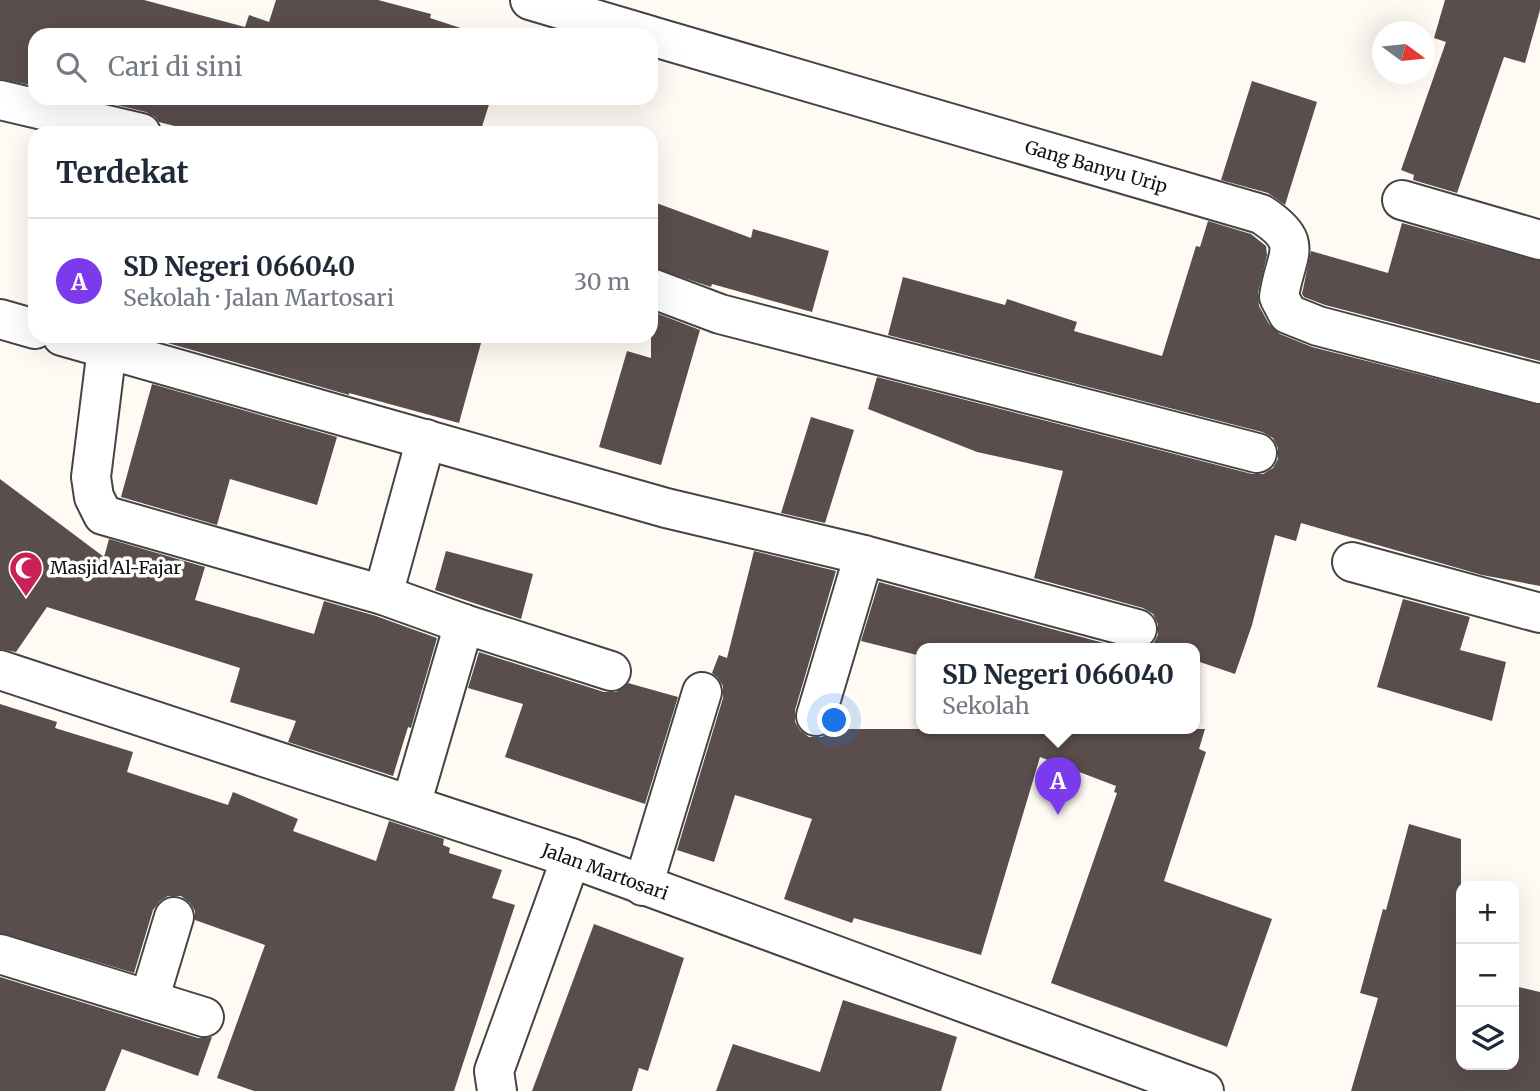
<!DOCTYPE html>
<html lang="id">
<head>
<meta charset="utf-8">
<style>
  body { margin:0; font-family:Merriweather,serif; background:#f6f6f7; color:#1f2937 }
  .controls { position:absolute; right:21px; bottom:21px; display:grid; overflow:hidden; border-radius:14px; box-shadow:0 7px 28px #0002 }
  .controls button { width:63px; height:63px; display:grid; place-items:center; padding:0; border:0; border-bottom:2px solid #e0e1e3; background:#fff; color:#1f2937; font:35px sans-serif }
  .compass { position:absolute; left:1372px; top:21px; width:63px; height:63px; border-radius:50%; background:#fff; box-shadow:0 7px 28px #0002; rotate:105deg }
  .you { position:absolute; left:835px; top:721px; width:24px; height:24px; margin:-18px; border:5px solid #fff; border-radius:50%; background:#1a73e8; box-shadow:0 0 0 10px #1a73e833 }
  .badge { display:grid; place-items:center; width:46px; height:46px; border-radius:50%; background:#7c3aed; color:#fff; font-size:23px; font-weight:700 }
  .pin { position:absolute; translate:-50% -58px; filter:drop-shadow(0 2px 4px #0008) }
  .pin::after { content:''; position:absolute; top:37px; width:24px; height:21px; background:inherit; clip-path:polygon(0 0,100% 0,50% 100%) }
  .popup { position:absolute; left:916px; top:643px; width:284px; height:91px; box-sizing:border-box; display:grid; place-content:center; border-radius:14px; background:#fff; filter:drop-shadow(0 2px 5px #0005); font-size:23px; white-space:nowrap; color:#747a83 }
  .popup b { font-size:26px; color:#1f2937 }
  .popup::after { content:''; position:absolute; left:50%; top:100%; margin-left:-14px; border:14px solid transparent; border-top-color:#fff }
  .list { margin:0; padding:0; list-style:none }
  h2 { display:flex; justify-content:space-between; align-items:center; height:91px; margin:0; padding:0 28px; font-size:30px }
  h2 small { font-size:23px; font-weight:400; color:#747a83 }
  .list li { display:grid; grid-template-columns:46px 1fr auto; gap:21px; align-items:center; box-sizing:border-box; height:126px; padding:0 28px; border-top:2px solid #e0e1e3 }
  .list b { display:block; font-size:26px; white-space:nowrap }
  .list p { margin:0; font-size:23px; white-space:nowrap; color:#747a83 }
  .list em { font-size:23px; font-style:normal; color:#747a83 }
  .icon { flex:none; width:38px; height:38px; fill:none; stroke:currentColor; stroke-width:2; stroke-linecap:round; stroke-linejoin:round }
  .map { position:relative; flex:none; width:1540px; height:1091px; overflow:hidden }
  .search { position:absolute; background:#fff; box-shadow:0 7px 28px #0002; left:28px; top:28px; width:630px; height:77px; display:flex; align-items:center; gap:18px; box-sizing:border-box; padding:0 24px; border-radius:21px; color:#747a83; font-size:26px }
  .panel { position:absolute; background:#fff; box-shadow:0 7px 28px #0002; left:28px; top:126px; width:630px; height:217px; border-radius:21px }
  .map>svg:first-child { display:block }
</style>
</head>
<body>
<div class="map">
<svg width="1540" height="1091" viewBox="0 0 1540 1091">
  <rect width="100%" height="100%" fill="#fffaf4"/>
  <g fill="#5a4e4c">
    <polygon points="0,0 144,0 245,27 249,15 269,22 276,0 378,0 431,14 430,18 482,35 35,35 35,86 0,79"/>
    <polygon points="1445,0 1540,0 1540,10 1525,63 1504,57 1457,193 1413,180 1414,175 1401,170 1446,42 1434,38"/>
    <polygon points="1252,81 1317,102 1285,205 1268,193 1221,180"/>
    <polygon points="87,98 491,98 480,133 202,133 159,122 155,117 146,112"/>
    <polygon points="651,201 751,238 753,229 829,251 812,312 712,284 711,287 651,267"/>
    <polygon points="1208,221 1251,234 1266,246 1267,255 1258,293 1259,306 1269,324 1280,334 1312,347 1540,405 1540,586 1482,575 1301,523 1296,541 1275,535 1252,625 1235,674 1194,660 1194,649 1145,649 1153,644 1158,635 1158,624 1153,614 1143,608 1034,578 1063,471 977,452 868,409 877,377 1252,474 1263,474 1273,468 1278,459 1278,448 1273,438 1262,432 888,335 903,277 1005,305 1007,299 1077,322 1074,331 1162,356 1196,246 1200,247"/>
    <polygon points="1402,223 1540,261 1540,361 1325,305 1304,297 1302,294 1311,251 1388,273"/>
    <polygon points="651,311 700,330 661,465 599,447 627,351 651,358"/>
    <polygon points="165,336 483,336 459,423 349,393 349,395 164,342"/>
    <polygon points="152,384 337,437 317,505 230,479 217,525 121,497"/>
    <polygon points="811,417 854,430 825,523 781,513"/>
    <polygon points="0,479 104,557 109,539 205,567 195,600 314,634 324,601 376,616 437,638 411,728 408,727 393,776 288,742 296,721 230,702 240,668 47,607 16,652 0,649"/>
    <polygon points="446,551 533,574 521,619 435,590"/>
    <polygon points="754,551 836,571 795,710 795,722 800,730 809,737 822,737 833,729 1205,729 1199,749 1206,752 1164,881 1272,919 1227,1047 1051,983 1117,793 1114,792 1116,786 1040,757 981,955 854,918 852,923 784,899 812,819 735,795 714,862 677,850 723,698 723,686 718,678 712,673 719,655 727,658"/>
    <polygon points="879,582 1126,649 921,649 921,656 861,641"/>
    <polygon points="1403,599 1470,617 1460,650 1506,662 1492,721 1377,687"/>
    <polygon points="479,652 604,692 616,692 628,683 678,697 645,804 505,757 523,704 468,688"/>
    <polygon points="0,704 57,722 55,728 133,752 127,772 228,805 233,792 298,819 293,831 376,861 389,821 444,839 443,845 450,848 449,853 502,870 492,898 515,905 454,1091 254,1091 217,1078 265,945 195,920 195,911 190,903 181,896 168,896 160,901 153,910 134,973 0,933"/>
    <polygon points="1409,824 1461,839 1461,1065 1514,1065 1514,986 1540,992 1540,1091 1351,1091 1378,998 1360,993 1383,909 1386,910"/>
    <polygon points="594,924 684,958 648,1071 639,1068 632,1091 532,1091"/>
    <polygon points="0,977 198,1038 212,1037 198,1076 122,1049 105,1091 0,1091"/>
    <polygon points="843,1000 957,1037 941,1091 716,1091 733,1044 820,1072"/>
  </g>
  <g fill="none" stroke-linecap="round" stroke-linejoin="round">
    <g stroke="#444" stroke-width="42">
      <g id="minor">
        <polyline points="530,0 648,35"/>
        <path d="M651 36 1261 214C1307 244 1285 253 1279 297L1288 314 1318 326 1540 384"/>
        <polyline points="0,100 141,133"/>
        <polyline points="1402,200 1540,240"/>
        <polyline points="651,288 720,314 1257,453"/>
        <polyline points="0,319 35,329"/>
        <polyline points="62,336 666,508 864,555 1137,629"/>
        <polyline points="107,348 91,477 94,497 103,515 383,595 464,624 611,671"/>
        <polyline points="1352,562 1540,613"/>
        <polyline points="383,595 426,439"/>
        <polyline points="0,670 571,858 1204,1091"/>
        <polyline points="816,716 864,555"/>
        <polyline points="411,805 464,624"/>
        <polyline points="643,886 702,692"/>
        <polyline points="0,954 204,1017"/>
        <polyline points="149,1000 174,917"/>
        <polyline points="497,1091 494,1071 571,858"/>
      </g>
    </g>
    <use href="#minor" stroke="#fff" stroke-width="38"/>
  </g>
  <defs>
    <g id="mosque-pin" transform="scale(1.75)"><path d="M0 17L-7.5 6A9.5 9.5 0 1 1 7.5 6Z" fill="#c92058" stroke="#fff"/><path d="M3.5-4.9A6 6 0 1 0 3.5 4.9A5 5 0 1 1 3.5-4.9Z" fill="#fff"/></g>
  </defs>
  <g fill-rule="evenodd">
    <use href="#mosque-pin" x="26" y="568"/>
  </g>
  <g text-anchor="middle" stroke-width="7" stroke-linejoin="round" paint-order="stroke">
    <g font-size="18" fill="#111" stroke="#fff">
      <text transform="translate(1096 167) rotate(16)" y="6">Gang Banyu Urip</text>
      <text transform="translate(605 872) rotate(20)" y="6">Jalan Martosari</text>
    </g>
    <g font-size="18" fill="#111" stroke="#fff" text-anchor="start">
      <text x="50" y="574">Masjid Al-Fajar</text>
    </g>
  </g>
</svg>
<div class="controls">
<button>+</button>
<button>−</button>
<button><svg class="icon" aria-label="layers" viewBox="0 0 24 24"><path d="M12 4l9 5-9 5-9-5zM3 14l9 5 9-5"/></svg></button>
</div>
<svg class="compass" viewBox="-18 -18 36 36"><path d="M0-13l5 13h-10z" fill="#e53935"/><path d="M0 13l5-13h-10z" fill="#747a83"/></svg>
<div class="you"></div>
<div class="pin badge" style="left:1058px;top:815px">A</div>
<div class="popup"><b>SD Negeri 066040</b>Sekolah</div>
<div class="search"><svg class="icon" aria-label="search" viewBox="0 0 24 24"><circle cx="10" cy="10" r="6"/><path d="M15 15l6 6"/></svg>Cari di sini</div>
<section class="panel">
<h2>Terdekat<small></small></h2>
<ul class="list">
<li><span class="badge">A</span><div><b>SD Negeri 066040</b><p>Sekolah · Jalan Martosari</p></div><em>30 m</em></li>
</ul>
</section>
</div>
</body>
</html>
